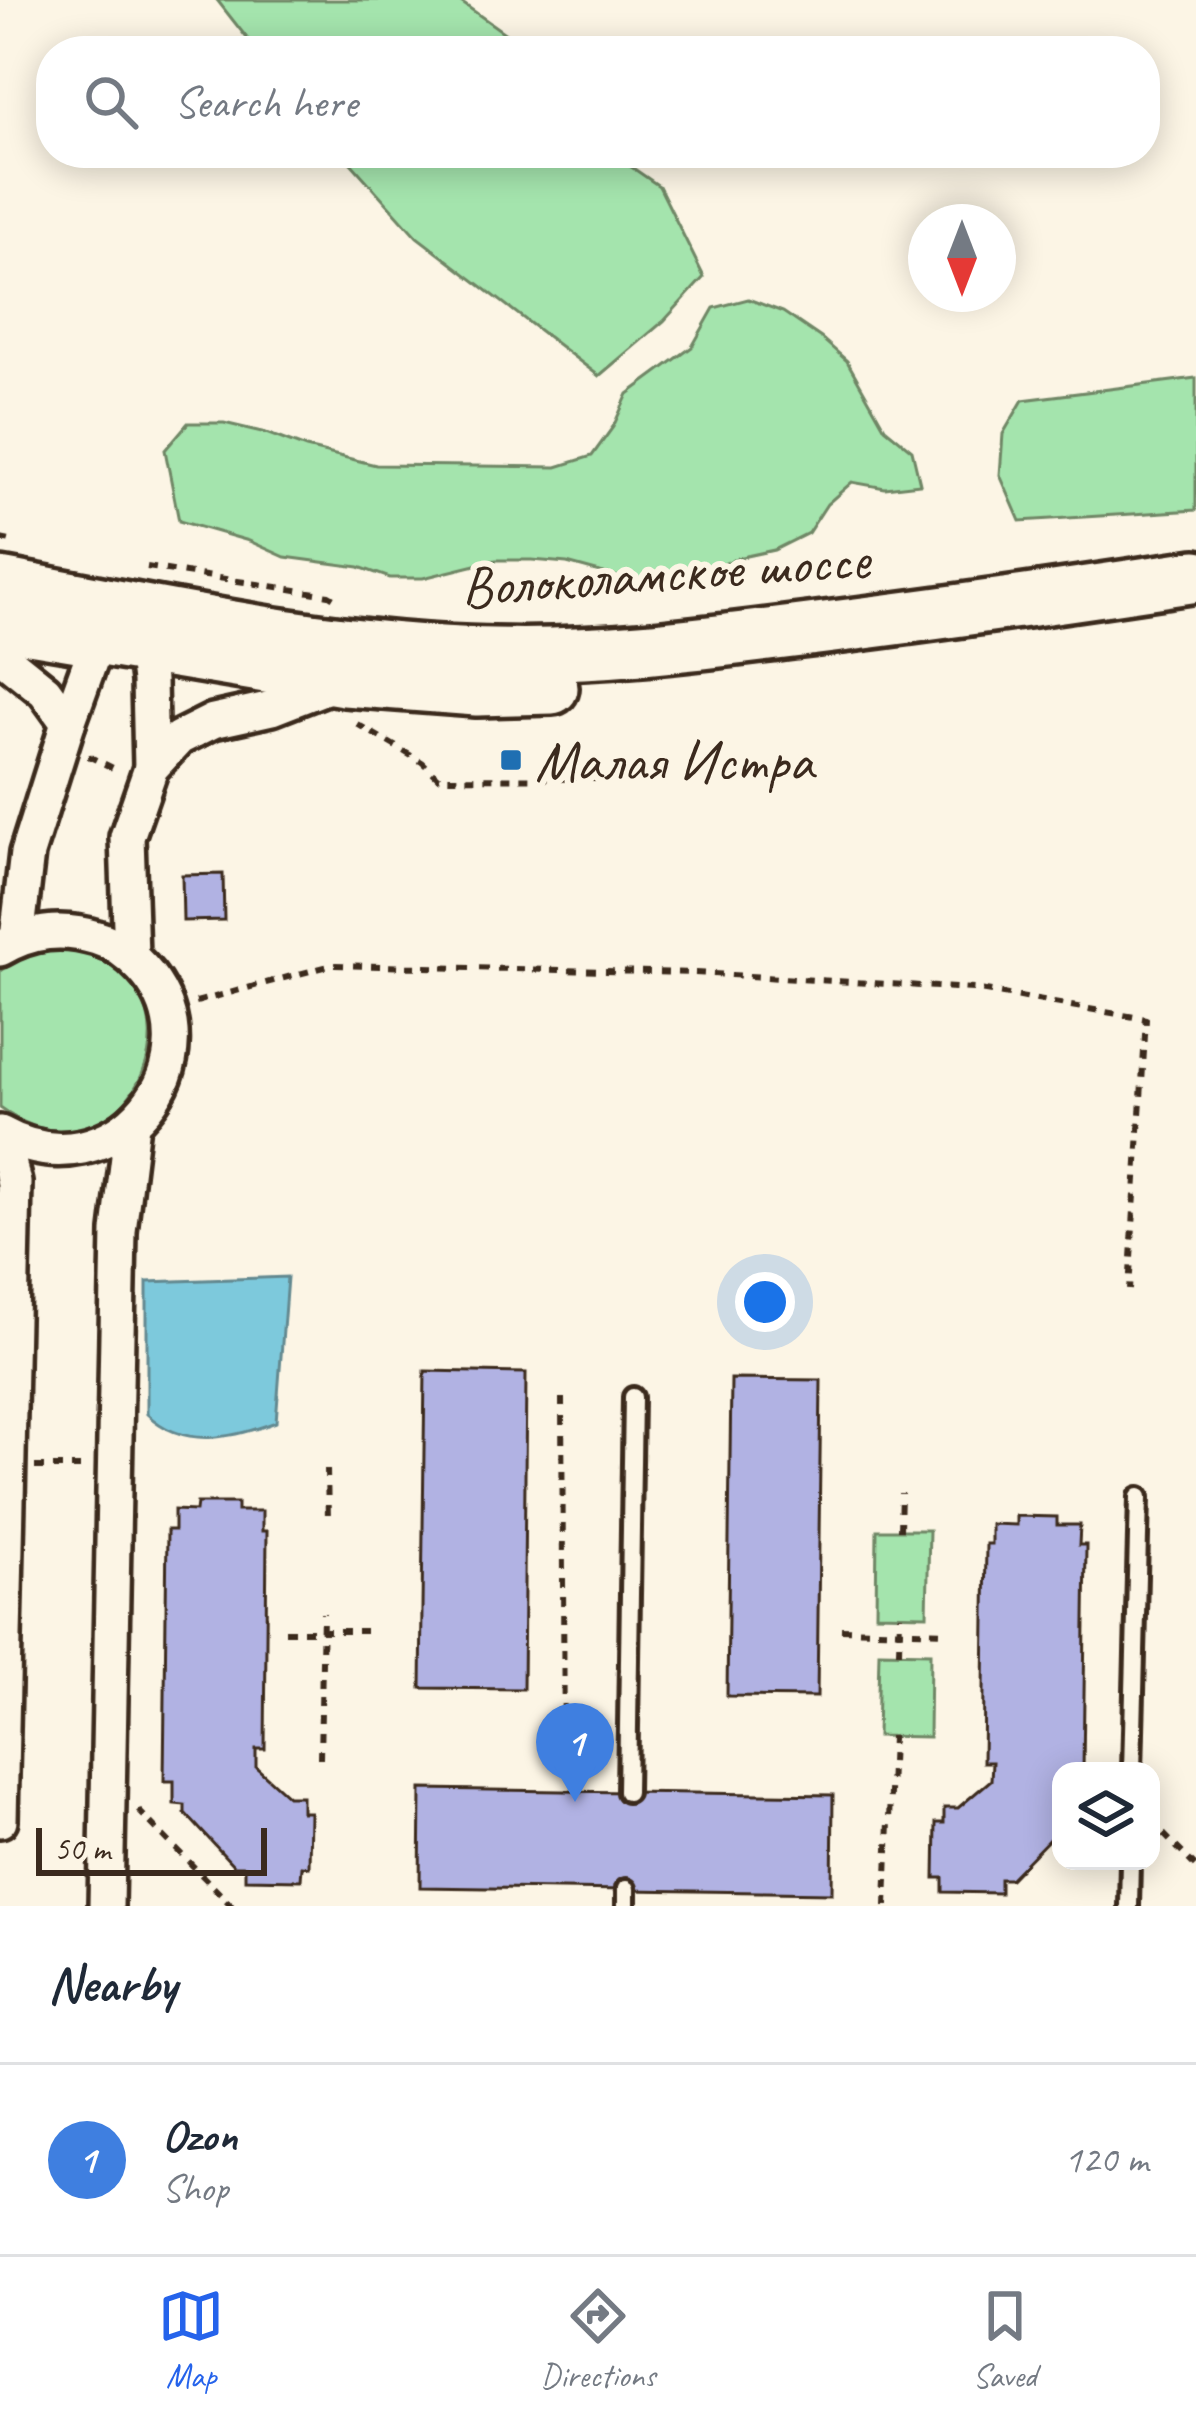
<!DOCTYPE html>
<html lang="en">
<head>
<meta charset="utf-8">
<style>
  body { margin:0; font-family:Caveat,sans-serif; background:#f6f6f7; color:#1f2937 }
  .controls { position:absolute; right:36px; bottom:36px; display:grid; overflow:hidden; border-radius:24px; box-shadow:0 6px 30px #0003 }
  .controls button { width:108px; height:108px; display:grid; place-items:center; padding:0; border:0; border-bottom:3px solid #e0e1e3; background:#fff; color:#1f2937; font:60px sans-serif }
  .compass { position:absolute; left:908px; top:204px; width:108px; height:108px; border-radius:50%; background:#fff; box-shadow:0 6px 30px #0003; rotate:180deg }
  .scale { position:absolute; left:36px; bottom:30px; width:231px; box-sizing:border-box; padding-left:12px; border:6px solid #3b2a1e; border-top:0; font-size:33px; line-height:42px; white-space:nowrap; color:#3b2a1e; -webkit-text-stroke:9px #fcf5e5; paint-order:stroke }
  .you { position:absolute; left:765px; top:1302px; width:42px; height:42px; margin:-30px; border:9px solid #fff; border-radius:50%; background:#1a73e8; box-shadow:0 0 0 18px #1a73e833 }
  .badge { display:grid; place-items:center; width:78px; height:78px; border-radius:50%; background:#2563eb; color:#fff; font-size:39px; font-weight:700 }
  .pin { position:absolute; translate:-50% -99px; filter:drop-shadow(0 3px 6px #0008) }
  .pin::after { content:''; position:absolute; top:63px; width:42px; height:36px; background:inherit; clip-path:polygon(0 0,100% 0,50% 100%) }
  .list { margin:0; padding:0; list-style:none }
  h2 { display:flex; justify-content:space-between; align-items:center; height:156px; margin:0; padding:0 48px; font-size:51px }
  h2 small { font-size:39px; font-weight:400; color:#747a83 }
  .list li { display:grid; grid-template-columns:78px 1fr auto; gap:36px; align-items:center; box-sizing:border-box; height:192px; padding:0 48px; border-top:3px solid #e0e1e3 }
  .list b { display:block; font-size:45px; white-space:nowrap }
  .list p { margin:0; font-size:39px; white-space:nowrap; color:#747a83 }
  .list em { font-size:39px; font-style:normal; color:#747a83 }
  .icon { flex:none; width:66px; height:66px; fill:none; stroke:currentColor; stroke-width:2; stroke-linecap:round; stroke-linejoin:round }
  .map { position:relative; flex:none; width:1196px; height:1906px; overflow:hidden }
  .search { position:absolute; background:#fff; box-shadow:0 6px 30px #0003; left:36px; right:36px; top:36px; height:132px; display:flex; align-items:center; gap:30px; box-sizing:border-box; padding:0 42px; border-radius:48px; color:#747a83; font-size:45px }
  .sheet { height:348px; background:#fff }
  nav { display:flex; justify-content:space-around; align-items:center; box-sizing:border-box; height:168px; border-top:3px solid #e0e1e3; background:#fff; font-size:33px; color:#747a83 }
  nav a { display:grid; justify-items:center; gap:6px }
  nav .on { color:#2563eb }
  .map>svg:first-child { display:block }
</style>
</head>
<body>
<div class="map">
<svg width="1196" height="1906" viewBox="0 0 1196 1906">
  <rect width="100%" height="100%" fill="#fcf5e5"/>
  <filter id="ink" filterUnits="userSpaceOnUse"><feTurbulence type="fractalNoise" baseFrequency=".00833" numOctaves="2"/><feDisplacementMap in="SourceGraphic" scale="24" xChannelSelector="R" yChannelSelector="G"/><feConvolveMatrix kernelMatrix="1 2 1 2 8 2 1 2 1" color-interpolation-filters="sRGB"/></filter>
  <g filter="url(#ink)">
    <g fill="#a4e4ad" stroke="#708766" stroke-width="3">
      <polygon points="217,0 458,0 513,39 522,51 257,51"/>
      <polygon points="342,153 611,153 659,186 704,277 664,321 599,376 417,237"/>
      <polygon points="748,299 783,312 821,338 847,361 885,428 912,450 920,484 885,488 852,482 827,504 808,533 774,550 737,558 706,572 668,581 633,581 567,563 532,560 496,560 423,578 390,578 359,567 285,557 249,541 179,521 165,450 188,423 224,423 266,433 306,448 376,465 557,467 592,456 613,427 628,394 692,347 714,308"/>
      <polygon points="1196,378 1196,510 1020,521 1000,475 1003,434 1023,400"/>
      <path d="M64 949C227 973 132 1203 0 1108V971C19 955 40 950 64 949Z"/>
      <polygon points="877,1530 929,1530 927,1615 876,1614"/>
      <polygon points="879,1652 930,1653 929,1737 877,1736"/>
    </g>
    <path fill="#7dc9dc" stroke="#638990" stroke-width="3" d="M287 1277 276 1422C233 1438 184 1450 147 1414V1282Z"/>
    <g fill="#b1b2e3" stroke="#3b2a1e" stroke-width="3">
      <polygon points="223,874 224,920 183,921 182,875"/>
      <polygon points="425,1371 526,1373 523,1689 421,1688"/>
      <polygon points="731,1379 821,1380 817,1697 727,1696"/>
      <polygon points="197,1503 237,1503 237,1511 262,1511 262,1531 267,1531 265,1749 256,1749 256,1767 288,1796 302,1796 302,1812 310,1812 309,1867 302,1866 301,1880 245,1879 245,1866 234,1866 185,1813 185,1805 174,1804 174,1781 164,1781 167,1530 174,1530 174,1510 196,1511"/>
      <polygon points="1016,1516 1057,1517 1057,1525 1080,1525 1079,1545 1086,1545 1083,1771 1061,1771 1060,1828 1010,1879 1000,1879 1000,1893 943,1892 943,1878 935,1878 936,1823 944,1823 944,1808 958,1808 991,1780 992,1762 983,1762 986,1544 991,1544 991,1524 1016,1525"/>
      <polygon points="421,1789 833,1795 832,1893 420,1887"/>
    </g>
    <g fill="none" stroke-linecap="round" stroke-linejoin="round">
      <g stroke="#3b2a1e" stroke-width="26">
        <g id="lane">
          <polyline points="1132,1771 1139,1497"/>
          <polyline points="627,1792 633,1397"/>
          <polyline points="626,1906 626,1889"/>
          <polyline points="1129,1906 1130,1861"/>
        </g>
      </g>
      <g stroke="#3b2a1e" stroke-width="42">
        <g id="street">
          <polyline points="143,632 149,681 151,768"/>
          <polyline points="0,655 45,691 68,723 27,853 17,939"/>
          <polyline points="68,723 98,640 107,623"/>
          <path d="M0 949C31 931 62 927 97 938 115 943 130 955 142 968 226 1059 114 1197 0 1133"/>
          <polyline points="131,956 127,837 151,768 179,738 213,721 272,708 336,683"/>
          <polyline points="0,1820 14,1183 3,1135"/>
          <polyline points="106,1906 119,1231 132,1124"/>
        </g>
      </g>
      <g stroke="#3b2a1e" stroke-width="60">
        <g id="primary">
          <path d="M0 584C163 614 327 651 493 654 596 657 699 644 801 631 933 615 1064 596 1196 576"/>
          <polyline points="0,623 345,680 477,690 552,688"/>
        </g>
      </g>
      <g stroke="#3b2a1e" stroke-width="6" stroke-dasharray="9 9" stroke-linecap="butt">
        <polyline points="0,539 16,542"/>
        <polyline points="147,567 329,595 339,601"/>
        <polyline points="357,724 422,762 439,778 595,779"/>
        <polyline points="88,756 113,768"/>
        <polyline points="196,1002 332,965 695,973 974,989 1146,1019 1129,1290"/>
        <polyline points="562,1398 564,1760"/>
        <polyline points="35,1467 82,1467"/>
        <polyline points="327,1469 328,1520"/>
        <polyline points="900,1530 901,1493"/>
        <polyline points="841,1629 947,1632"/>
        <polyline points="285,1631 369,1631"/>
        <polyline points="899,1652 900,1615"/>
        <polyline points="320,1758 323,1613"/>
        <polyline points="138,1810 232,1906"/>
        <polyline points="1151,1821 1196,1867"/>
        <polyline points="886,1906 892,1736"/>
      </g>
      <use href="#lane" stroke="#fcf5e5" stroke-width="16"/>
      <use href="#street" stroke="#fcf5e5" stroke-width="33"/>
      <use href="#primary" stroke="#fcf5e5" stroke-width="51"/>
    </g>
  </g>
  <rect fill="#1f6fb2" stroke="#fcf5e5" stroke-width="4.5" x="499" y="748" width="24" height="24" rx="6"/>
  <g text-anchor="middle" stroke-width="12" stroke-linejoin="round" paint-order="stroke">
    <g font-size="57" fill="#3b2a1e" stroke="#fcf5e5">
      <text transform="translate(665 572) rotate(-4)" y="20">Волоколамское шоссе</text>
    </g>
    <g font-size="57" fill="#3b2a1e" stroke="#fcf5e5" text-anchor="start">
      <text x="535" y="780">Малая Истра</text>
    </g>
  </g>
</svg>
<div class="controls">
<button><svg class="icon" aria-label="layers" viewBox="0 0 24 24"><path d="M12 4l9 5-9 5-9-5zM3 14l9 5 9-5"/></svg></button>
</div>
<svg class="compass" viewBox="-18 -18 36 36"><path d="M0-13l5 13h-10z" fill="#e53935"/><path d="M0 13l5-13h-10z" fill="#747a83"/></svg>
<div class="scale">50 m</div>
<div class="you"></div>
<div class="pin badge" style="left:575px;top:1802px;background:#3f7fe0">1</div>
<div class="search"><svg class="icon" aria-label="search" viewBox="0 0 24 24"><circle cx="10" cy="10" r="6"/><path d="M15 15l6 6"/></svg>Search here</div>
</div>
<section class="sheet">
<h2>Nearby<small></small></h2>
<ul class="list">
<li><span class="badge" style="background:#3f7fe0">1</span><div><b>Ozon</b><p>Shop</p></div><em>120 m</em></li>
</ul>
</section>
<nav>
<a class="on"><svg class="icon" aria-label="map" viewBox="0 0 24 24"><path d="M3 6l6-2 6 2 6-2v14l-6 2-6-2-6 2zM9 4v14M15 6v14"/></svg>Map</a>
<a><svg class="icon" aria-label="directions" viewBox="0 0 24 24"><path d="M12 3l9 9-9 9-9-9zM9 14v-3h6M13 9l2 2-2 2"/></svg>Directions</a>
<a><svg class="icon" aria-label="saved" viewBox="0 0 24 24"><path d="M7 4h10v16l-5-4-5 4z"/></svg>Saved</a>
</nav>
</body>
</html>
